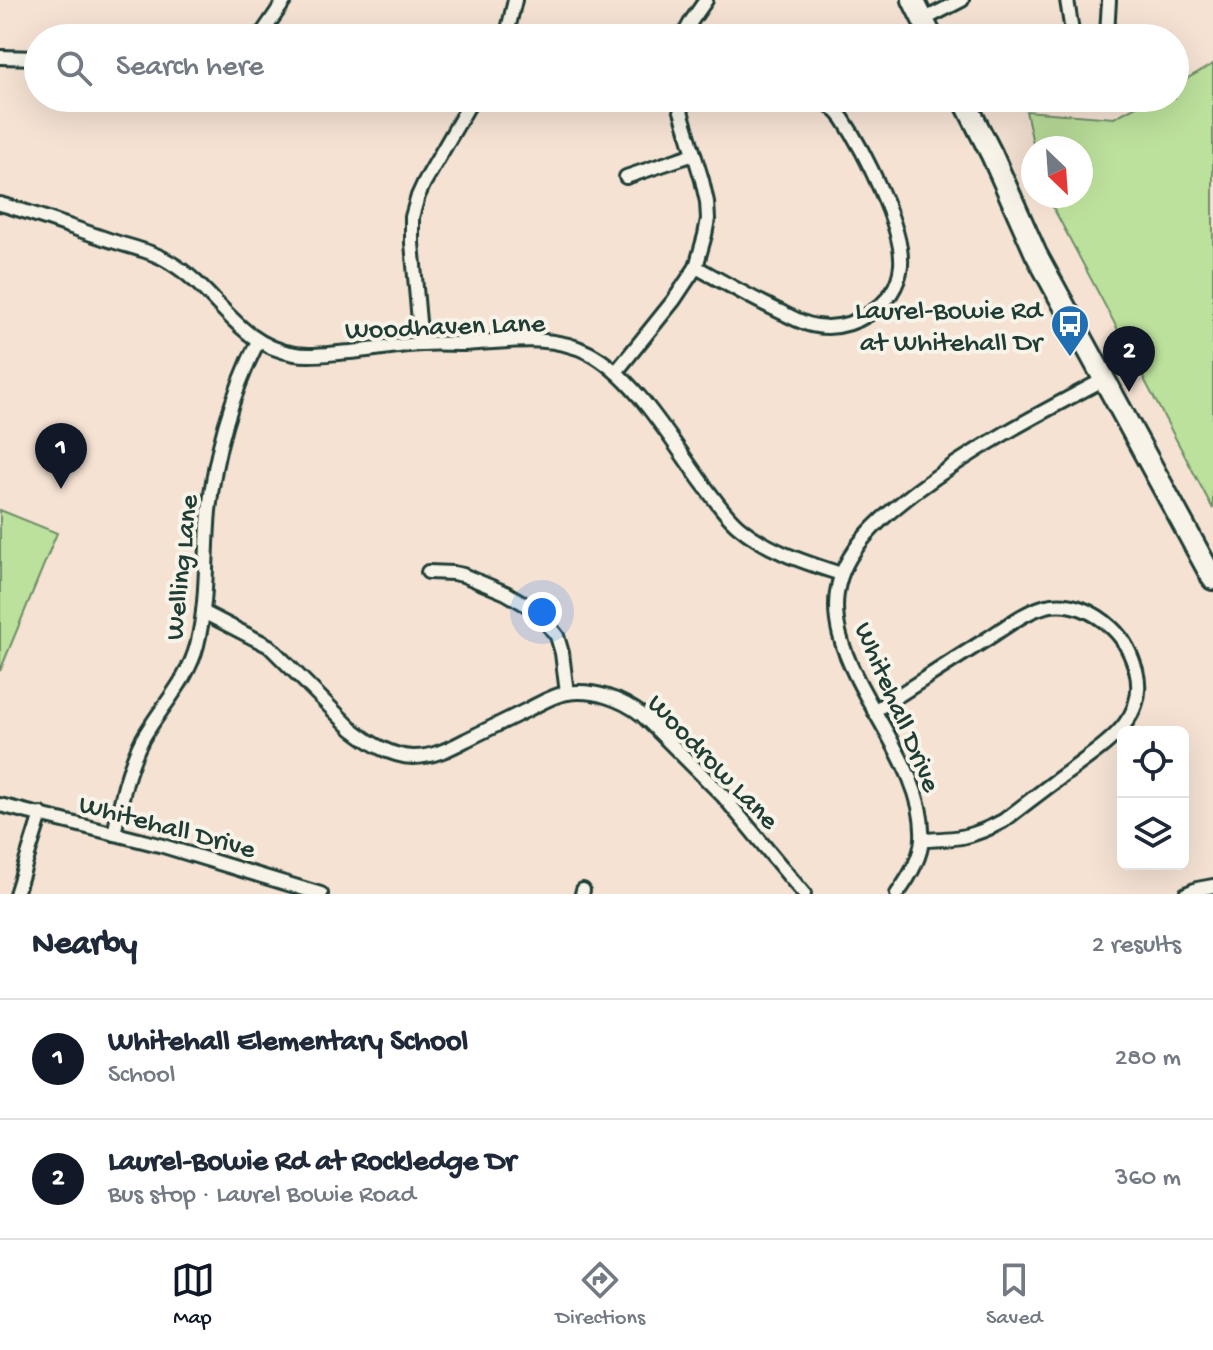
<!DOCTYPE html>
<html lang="en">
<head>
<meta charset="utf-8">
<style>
  body { margin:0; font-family:"Gochi Hand",sans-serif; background:#f6f6f7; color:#1f2937 }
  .controls { position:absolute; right:24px; bottom:24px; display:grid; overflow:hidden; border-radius:12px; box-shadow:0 8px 32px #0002 }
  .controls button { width:72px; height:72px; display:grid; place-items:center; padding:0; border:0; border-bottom:2px solid #e0e1e3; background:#fff; color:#1f2937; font:40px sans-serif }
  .compass { position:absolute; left:1021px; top:136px; width:72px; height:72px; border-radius:50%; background:#fff; box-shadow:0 8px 32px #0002; rotate:155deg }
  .you { position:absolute; left:542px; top:612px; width:28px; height:28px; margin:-20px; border:6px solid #fff; border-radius:50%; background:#1a73e8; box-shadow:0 0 0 12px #1a73e833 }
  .badge { display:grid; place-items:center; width:52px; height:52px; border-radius:50%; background:#111827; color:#fff; font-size:26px; font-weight:700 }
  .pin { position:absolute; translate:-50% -66px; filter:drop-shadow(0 2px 4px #0008) }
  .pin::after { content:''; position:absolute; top:42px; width:28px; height:24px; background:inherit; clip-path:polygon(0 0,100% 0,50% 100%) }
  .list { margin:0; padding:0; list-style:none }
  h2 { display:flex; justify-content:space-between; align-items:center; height:104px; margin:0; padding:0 32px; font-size:34px }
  h2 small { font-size:26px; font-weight:400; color:#747a83 }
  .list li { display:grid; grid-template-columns:52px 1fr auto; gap:24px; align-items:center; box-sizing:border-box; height:120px; padding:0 32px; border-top:2px solid #e0e1e3 }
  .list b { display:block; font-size:30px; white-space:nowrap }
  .list p { margin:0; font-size:26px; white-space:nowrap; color:#747a83 }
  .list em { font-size:26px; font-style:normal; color:#747a83 }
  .icon { flex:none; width:44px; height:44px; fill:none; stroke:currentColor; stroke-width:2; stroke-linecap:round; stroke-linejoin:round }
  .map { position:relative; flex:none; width:1213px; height:894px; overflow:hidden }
  .search { position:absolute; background:#fff; box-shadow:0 8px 32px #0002; left:24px; right:24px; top:24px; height:88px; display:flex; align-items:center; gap:20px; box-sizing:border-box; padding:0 28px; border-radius:44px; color:#747a83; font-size:30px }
  .sheet { height:344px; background:#fff }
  nav { display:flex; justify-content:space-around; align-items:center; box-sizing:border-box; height:112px; border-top:2px solid #e0e1e3; background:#fff; font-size:22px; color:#747a83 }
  nav a { display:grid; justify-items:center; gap:4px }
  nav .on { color:#111827 }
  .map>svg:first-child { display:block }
</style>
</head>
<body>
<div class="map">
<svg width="1213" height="894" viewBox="0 0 1213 894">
  <rect width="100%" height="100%" fill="#f5e2d3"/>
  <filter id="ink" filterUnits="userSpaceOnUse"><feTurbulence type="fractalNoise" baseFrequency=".0125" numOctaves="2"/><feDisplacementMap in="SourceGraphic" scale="16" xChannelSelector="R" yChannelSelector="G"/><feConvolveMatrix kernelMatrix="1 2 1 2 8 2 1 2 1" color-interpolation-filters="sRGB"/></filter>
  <g filter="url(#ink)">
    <g fill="#bce19c" stroke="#6e8f68" stroke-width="2">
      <polygon points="1213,64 1213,509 1047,196 1081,196 1081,148 1034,148 1026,111 1114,118 1151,98 1175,98 1175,85"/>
      <polygon points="0,510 57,533 0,671"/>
    </g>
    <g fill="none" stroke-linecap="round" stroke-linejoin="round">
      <g stroke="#1f3d34" stroke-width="18">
        <g id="street">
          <polyline points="1067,0 1073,38"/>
          <polyline points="923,20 962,0"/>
          <polyline points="259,38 285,0"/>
          <polyline points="506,38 515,0"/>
          <polyline points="682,38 692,20 706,0"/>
          <polyline points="1104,38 1107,35 1109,0"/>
          <polyline points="0,57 38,58"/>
          <polyline points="626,177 694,154"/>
          <path d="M0 204C37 214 73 228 109 240 130 247 153 251 171 263 218 291 237 345 295 354 313 357 332 353 350 352 374 350 398 345 422 344 436 343 450 344 464 344 506 342 549 333 589 353 635 377 672 442 703 484 714 498 724 514 738 526 768 551 804 562 841 574"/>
          <path d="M696 267C725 283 753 299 783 313 793 318 805 325 817 326 835 329 853 324 869 314 887 303 899 286 901 265 904 229 863 149 843 119 837 110 829 104 821 98"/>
          <polyline points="421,344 412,243 412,217 418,196 424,183 473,98"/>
          <polyline points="616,372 674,300 696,267 705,235 708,219 707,202 702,180 677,98"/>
          <polyline points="428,572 453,573 463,575 506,593 537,611 557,636 562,653 567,693"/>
          <path d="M203 612 269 646 352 729C370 743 390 756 413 757 433 757 449 749 466 740 486 730 507 720 527 710 539 704 553 695 567 693 593 689 622 699 642 715L723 796 804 894"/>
          <path d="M874 711C912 687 950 662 987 639 1006 627 1024 612 1046 606 1070 600 1095 612 1112 628 1125 640 1131 654 1136 670 1149 719 1104 745 1071 770 1048 786 1026 804 1003 821 972 838 956 839 922 840"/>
          <polyline points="0,805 163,846 321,894"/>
          <path d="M114 834C121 802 127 769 142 740 159 709 188 681 197 645 208 602 205 555 209 511 215 451 231 396 258 341"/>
          <polyline points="16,894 41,814"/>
          <polyline points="582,894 583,890"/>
          <path d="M897 894C908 879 921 859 922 839 928 742 787 646 854 551 869 528 893 509 915 492 974 448 1038 414 1103 380"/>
          <polyline points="1186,894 1197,889 1213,886"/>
        </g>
      </g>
      <g stroke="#1f3d34" stroke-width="26">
        <g id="primary">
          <polyline points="913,0 932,38"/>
          <polyline points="963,98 992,155 1036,254 1213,579"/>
        </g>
      </g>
      <use href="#street" stroke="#f7f3e8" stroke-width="12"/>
      <use href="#primary" stroke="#f7f3e8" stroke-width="20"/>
    </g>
  </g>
  <defs>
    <g id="bus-pin" transform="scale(2)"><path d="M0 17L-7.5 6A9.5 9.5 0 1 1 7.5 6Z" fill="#1f6fb2" stroke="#f7f3e8"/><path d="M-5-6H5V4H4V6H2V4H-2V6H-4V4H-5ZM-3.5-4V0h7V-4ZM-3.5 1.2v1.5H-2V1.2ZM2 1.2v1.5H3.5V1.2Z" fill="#fff"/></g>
  </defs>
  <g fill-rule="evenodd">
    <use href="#bus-pin" x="1070" y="324"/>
  </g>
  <g text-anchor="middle" stroke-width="8" stroke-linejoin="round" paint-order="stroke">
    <g font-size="28" fill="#1f3d34" stroke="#f7f3e8" text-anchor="end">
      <text x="1042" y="318">Laurel-Bowie Rd<tspan x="1042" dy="32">at Whitehall Dr</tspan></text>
    </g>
    <g font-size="28" fill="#1f3d34" stroke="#f7f3e8">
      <text transform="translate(445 324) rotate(-2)" y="10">Woodhaven Lane</text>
      <text transform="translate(179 567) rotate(-84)" y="10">Welling Lane</text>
      <text transform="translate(900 706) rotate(67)" y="10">Whitehall Drive</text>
      <text transform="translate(715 760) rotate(46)" y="10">Woodrow Lane</text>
      <text transform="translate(168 824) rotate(15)" y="10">Whitehall Drive</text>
    </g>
  </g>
</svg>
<div class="controls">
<button><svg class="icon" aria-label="locate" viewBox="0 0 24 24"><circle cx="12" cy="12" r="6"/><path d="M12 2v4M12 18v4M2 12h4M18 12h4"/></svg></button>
<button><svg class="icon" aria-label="layers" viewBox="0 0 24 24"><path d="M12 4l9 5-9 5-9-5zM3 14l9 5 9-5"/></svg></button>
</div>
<svg class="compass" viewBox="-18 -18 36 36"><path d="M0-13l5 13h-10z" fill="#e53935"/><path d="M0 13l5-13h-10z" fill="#747a83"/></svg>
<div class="you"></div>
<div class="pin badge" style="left:61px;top:489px">1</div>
<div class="pin badge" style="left:1129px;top:392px">2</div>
<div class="search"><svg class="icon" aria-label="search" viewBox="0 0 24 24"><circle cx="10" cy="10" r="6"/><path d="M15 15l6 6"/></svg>Search here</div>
</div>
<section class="sheet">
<h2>Nearby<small>2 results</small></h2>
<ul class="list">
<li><span class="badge">1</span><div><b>Whitehall Elementary School</b><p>School</p></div><em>280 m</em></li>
<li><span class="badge">2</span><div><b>Laurel-Bowie Rd at Rockledge Dr</b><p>Bus stop · Laurel Bowie Road</p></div><em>360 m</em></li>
</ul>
</section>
<nav>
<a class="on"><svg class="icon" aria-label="map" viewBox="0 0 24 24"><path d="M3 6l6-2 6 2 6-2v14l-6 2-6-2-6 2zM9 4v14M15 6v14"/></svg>Map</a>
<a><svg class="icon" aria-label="directions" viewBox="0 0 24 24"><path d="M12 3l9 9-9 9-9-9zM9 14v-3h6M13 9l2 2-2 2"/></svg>Directions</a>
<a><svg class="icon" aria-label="saved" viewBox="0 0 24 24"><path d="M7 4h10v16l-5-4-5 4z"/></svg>Saved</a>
</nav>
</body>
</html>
